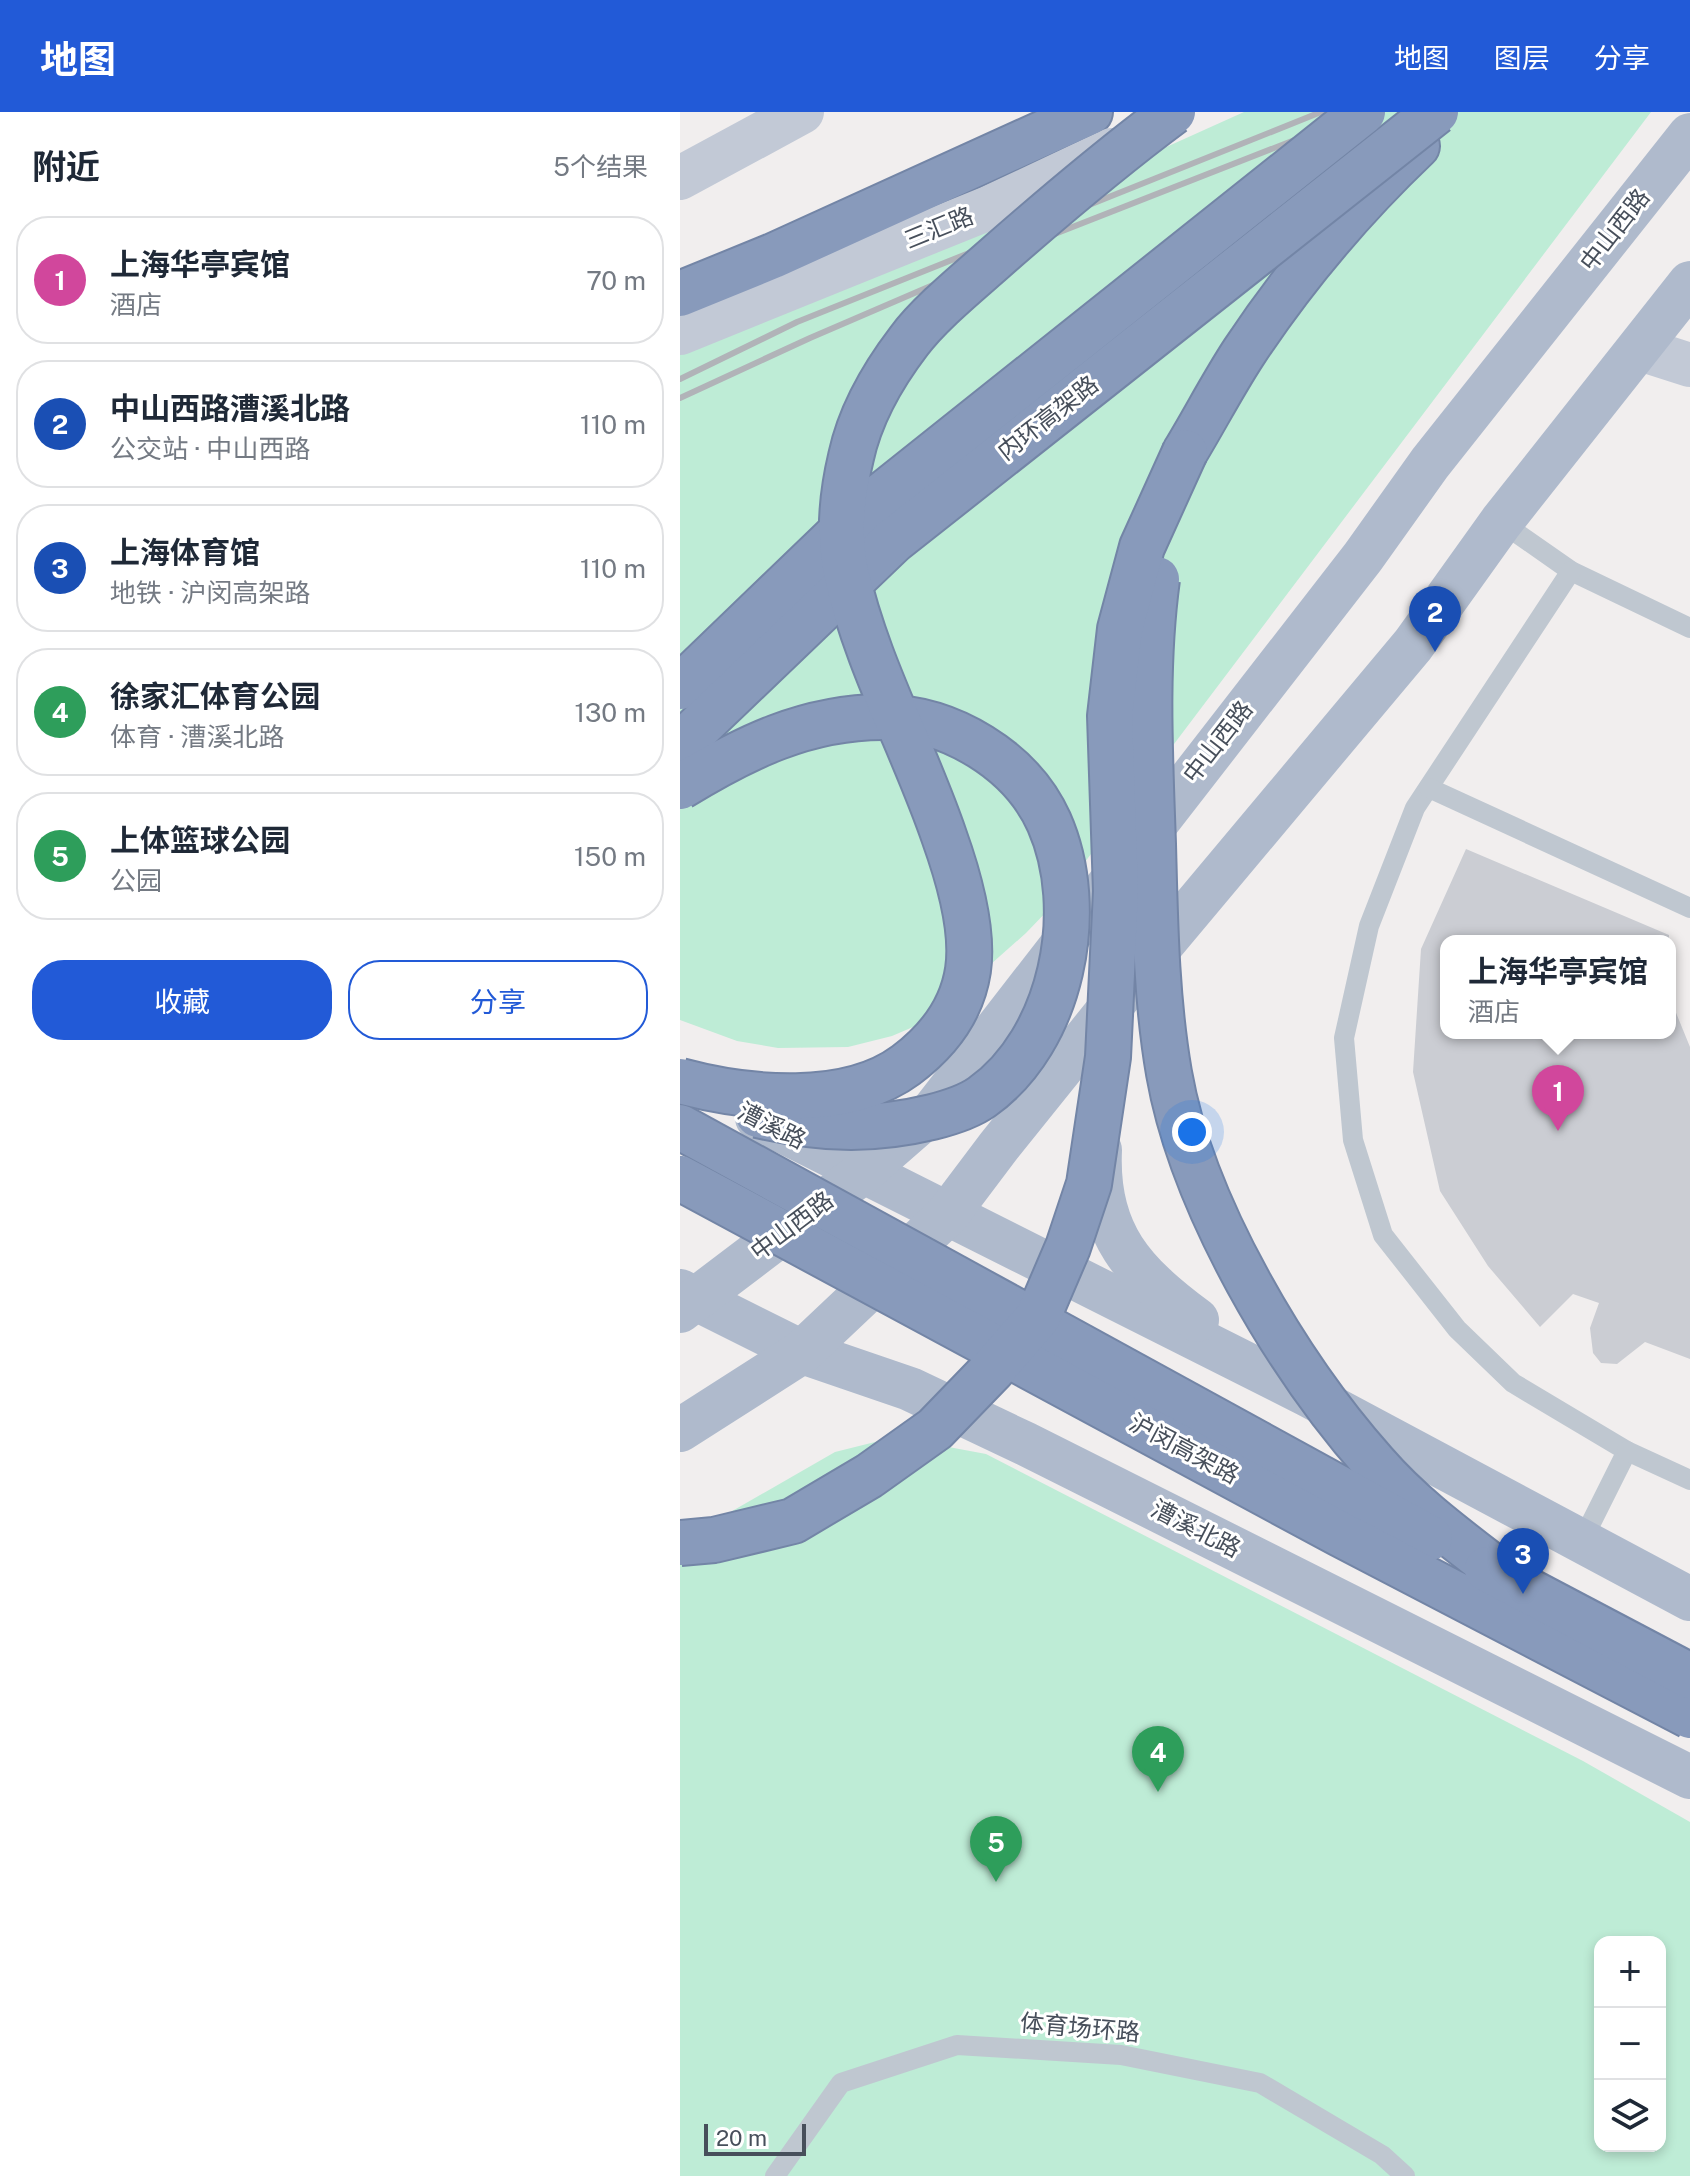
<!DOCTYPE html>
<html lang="zh">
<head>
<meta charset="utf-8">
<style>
  body { margin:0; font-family:"Public Sans","Noto Sans SC",sans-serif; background:#f6f6f7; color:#1f2937 }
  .controls { position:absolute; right:24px; bottom:24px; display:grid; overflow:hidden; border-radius:16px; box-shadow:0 4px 12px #0003 }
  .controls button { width:72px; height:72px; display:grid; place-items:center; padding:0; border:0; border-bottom:2px solid #e0e1e3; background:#fff; color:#1f2937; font:40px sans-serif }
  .scale { position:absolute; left:24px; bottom:20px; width:102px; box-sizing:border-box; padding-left:8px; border:4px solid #474f5b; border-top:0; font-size:22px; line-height:28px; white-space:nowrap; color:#474f5b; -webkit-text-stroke:6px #fff; paint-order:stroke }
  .you { position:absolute; left:512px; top:1020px; width:28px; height:28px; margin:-20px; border:6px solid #fff; border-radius:50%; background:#1a73e8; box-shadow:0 0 0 12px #1a73e833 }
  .badge { display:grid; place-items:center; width:52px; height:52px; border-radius:50%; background:#225ad7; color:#fff; font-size:26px; font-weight:700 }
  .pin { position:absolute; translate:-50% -66px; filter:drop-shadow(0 2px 4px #0008) }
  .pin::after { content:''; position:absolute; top:42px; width:28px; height:24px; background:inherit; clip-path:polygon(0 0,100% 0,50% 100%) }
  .popup { position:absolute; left:760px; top:823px; width:236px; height:104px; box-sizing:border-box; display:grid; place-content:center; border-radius:16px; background:#fff; filter:drop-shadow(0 2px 6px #0005); font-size:26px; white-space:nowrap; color:#747a83 }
  .popup b { font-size:30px; color:#1f2937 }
  .popup::after { content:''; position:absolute; left:50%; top:100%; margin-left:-16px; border:16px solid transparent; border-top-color:#fff }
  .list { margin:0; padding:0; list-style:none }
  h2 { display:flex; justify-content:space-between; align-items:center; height:104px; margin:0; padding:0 32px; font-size:34px }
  h2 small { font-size:26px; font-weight:400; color:#747a83 }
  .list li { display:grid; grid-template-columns:52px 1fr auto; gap:24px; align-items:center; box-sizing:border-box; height:128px; margin:0 16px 16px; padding:0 16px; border:2px solid #e0e1e3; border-radius:32px }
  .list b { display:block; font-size:30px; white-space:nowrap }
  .list p { margin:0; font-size:26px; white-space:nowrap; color:#747a83 }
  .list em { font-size:26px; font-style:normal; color:#747a83 }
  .actions { display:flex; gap:16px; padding:24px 32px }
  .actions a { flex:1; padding:18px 0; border:2px solid #225ad7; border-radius:32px; text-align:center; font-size:28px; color:#225ad7 }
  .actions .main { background:#225ad7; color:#fff }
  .icon { flex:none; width:44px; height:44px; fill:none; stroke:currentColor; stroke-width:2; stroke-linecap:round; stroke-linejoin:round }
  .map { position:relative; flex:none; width:1010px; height:2064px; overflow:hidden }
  header { display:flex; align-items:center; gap:48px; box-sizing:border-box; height:112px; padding:0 40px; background:#225ad7; color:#fff }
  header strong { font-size:38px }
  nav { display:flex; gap:44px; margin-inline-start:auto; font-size:28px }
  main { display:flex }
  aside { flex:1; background:#fff }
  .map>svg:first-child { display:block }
</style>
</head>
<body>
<header>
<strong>地图</strong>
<nav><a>地图</a><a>图层</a><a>分享</a></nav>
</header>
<main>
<aside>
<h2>附近<small>5个结果</small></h2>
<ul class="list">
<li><span class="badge" style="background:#d1479c">1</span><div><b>上海华亭宾馆</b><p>酒店</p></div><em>70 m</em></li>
<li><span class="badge" style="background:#1a4fb4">2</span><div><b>中山西路漕溪北路</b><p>公交站 · 中山西路</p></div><em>110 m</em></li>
<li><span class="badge" style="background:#1a4fb4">3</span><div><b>上海体育馆</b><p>地铁 · 沪闵高架路</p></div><em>110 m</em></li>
<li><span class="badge" style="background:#2e9e5b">4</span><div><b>徐家汇体育公园</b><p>体育 · 漕溪北路</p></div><em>130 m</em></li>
<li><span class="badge" style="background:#2e9e5b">5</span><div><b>上体篮球公园</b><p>公园</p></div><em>150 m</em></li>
</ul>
<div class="actions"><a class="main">收藏</a><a>分享</a></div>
</aside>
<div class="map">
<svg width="1010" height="2064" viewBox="0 0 1010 2064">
  <rect width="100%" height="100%" fill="#f1eeee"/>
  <g fill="#beecd6" fill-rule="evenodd">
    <polygon points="564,0 971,0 371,795 346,821 247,909 212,924 168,935 98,936 57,929 0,908 0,240 322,109"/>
    <path d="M215 1325 306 1342 903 1649 1010 1710V2064H0V1429L155 1340ZM920 1830H980V2034H920Z"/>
  </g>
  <polygon fill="#cbcdd3" points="786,737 989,823 989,829 766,829 766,921 990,921 990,886 1010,935 1010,1247 965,1230 937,1252 921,1251 913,1241 910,1216 919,1191 893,1182 860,1215 808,1154 760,1079 733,960 741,837"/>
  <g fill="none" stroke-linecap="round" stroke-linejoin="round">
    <g stroke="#7385a6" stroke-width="48">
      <g id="highway">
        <polyline points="0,182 93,144 410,0"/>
        <path d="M505 340C525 307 543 272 564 240 613 166 673 95 737 34"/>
      </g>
    </g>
    <g stroke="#bfc7d0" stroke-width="20">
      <polyline points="821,410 891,459 1010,516"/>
      <polyline points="891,459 735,696 689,814 664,926 673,1028 703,1123 777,1217 833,1271 947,1339 902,1429"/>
      <polyline points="749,676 1010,796"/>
      <polyline points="947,1339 1010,1368"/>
      <polyline points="95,2064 161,1971 277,1933 441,1943 580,1971 702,2043 725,2064"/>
    </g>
    <g stroke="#c2c9d6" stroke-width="44">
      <polyline points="0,66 122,0"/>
      <polyline points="0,221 309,96 432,38"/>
      <polyline points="960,237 1010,253"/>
    </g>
    <g stroke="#afbacc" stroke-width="44">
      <polyline points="77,1006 628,1283 1010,1487"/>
      <path d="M420 1038C416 1122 454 1161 517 1208"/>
      <polyline points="0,1179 122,1240 230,1277 346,1332 1010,1665"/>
      <polyline points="0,1199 182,1061 253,999 683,445 750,351 1010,23"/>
      <polyline points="0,1318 122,1240 267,1103 319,1034 454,866 733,533 821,410 1010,171"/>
    </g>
    <use href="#highway" stroke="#889abb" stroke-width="44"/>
    <g stroke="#b1b3b8" stroke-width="6">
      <polyline points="0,267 117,210 641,0"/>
      <polyline points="0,286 130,226 339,136 686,0"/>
    </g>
    <g stroke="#7385a6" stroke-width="48" stroke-linecap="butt">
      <g id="highway-bridge">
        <path d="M477 467C465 555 470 644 473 732 475 808 476 886 489 961 512 1093 607 1253 695 1352 735 1398 785 1433 832 1470"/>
        <polyline points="0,575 187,395 683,0"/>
        <polyline points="0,633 213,429 756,0"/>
        <path d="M0 675C64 636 126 605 203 605 270 606 341 648 369 710 408 798 382 928 302 985 288 995 268 1001 252 1005 190 1020 139 1017 78 1003"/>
        <path d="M0 969C67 987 167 997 226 953 258 929 282 898 288 858 294 817 278 763 264 724 234 636 186 551 166 460 158 421 162 383 171 345 180 303 203 263 229 229 249 202 287 171 313 148 371 97 431 46 493 0"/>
        <polyline points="0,1015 750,1426"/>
        <polyline points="0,1066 660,1422 1010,1604"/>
        <polyline points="0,1431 34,1428 113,1409 189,1364 255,1317 312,1258 358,1205 388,1135 409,1072 428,945 436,779 430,604 440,517 462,435 505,340"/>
        <polyline points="807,1457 1010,1564"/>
      </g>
    </g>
    <use href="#highway-bridge" stroke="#889abb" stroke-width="44"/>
  </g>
  <g text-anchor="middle" stroke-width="6" stroke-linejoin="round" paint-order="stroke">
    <g font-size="24" fill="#474f5b" stroke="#fff">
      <text transform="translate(259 116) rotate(-22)" y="8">三汇路</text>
      <text transform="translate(935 118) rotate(-52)" y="8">中山西路</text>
      <text transform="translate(368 306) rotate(-38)" y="8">内环高架路</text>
      <text transform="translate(538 630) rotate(-52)" y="8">中山西路</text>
      <text transform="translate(92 1014) rotate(27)" y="8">漕溪路</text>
      <text transform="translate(112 1114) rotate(-37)" y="8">中山西路</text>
      <text transform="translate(504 1337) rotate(28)" y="8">沪闵高架路</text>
      <text transform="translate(516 1417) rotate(27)" y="8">漕溪北路</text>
      <text transform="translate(400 1916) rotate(5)" y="8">体育场环路</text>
    </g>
  </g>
</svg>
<div class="controls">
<button>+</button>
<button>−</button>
<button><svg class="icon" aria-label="layers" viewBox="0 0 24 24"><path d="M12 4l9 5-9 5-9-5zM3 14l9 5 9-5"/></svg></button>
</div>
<div class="scale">20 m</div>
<div class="you"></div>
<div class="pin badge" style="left:878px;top:1019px;background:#d1479c">1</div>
<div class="popup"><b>上海华亭宾馆</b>酒店</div>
<div class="pin badge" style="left:755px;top:540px;background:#1a4fb4">2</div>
<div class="pin badge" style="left:843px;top:1482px;background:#1a4fb4">3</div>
<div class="pin badge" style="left:478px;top:1680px;background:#2e9e5b">4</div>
<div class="pin badge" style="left:316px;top:1770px;background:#2e9e5b">5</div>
</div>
</main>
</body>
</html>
